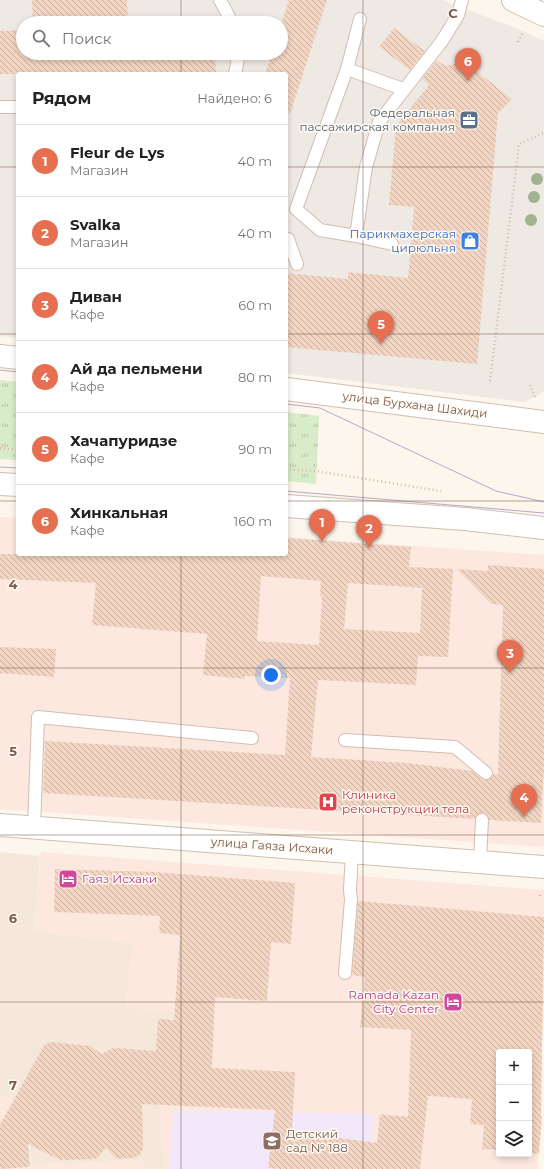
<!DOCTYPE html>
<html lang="ru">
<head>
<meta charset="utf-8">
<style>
  body { margin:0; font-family:Montserrat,sans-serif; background:#f2f2f2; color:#222 }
  .controls { position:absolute; right:12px; bottom:12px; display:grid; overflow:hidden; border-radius:4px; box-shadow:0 2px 6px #0003 }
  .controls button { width:36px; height:36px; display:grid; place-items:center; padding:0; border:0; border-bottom:1px solid #e0e0e0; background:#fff; color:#222; font:20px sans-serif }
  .you { position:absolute; left:271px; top:675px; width:14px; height:14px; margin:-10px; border:3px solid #fff; border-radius:50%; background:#1a73e8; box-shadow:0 0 0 6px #1a73e833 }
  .badge { display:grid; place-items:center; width:26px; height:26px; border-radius:50%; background:#e76f51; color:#fff; font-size:13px; font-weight:700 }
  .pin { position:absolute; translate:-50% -33px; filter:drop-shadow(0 1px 2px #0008) }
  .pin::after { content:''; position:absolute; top:21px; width:14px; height:12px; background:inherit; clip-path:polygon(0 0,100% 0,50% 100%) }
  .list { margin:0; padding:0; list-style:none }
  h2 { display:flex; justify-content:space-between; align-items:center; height:52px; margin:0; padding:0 16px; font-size:17px }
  h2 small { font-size:13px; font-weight:400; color:#767676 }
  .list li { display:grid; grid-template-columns:26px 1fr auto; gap:12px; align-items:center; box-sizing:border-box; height:72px; padding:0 16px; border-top:1px solid #e0e0e0 }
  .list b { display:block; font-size:15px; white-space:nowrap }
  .list p { margin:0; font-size:13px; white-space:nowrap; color:#767676 }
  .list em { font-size:13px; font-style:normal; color:#767676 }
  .icon { flex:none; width:22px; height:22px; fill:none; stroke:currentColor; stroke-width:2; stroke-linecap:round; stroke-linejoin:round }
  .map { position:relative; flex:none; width:544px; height:1169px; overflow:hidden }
  .search { position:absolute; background:#fff; box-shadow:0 2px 6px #0003; left:16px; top:16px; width:272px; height:44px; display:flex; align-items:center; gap:10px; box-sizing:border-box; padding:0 14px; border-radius:22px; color:#767676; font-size:15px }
  .panel { position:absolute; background:#fff; box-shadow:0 2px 6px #0003; left:16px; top:72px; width:272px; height:484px; border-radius:4px }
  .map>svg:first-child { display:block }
</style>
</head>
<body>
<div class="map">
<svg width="544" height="1169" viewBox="0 0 544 1169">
  <defs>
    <pattern id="grass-tufts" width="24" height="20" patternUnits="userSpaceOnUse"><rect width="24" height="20" fill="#d8ecc9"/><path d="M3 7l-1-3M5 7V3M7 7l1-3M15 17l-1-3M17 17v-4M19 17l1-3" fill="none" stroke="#b4c2a5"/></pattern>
    <pattern id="building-back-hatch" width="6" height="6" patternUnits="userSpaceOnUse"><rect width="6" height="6" fill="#f3d5c3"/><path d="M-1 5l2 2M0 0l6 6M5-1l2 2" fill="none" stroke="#cab0a1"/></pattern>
  </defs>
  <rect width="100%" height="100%" fill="#fdf6ec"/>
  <polygon fill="#f5e8da" points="0,852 40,856 34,931 132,943 197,1014 160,1147 163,1148 163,1169 144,1169 144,1161 31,1164 27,1113 41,1097 0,1097"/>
  <g fill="#fde8e0" fill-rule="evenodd">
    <polygon points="0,517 18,518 18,554 286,554 286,537 544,555 544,847 0,809"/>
    <path d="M41 852 544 890V981L538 1169H163V1148L159 1147 161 1097 197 1014 125 1008 132 943 34 931ZM499 1052H529V1154H499Z"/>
    <polygon points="0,1097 41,1097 27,1113 31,1164 144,1161 144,1169 0,1169"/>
  </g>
  <path fill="#efe9e4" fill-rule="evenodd" d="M0 0H442L523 31 544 41V391L535 397 524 402 286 373V74H18V338L0 336ZM23 23H281V53H23Z"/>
  <polygon fill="#f3e8fa" points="173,1110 373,1114 372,1169 169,1169"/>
  <g fill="url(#grass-tufts)">
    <polygon points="0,380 18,382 18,460 0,459"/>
    <polygon points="286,412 319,416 316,484 286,481"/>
  </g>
  <g fill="url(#building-back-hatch)" fill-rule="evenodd">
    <polygon points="32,0 127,0 128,23 33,23"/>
    <polygon points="289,0 327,0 290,114 286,113 286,74 265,74 272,53 281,53 281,24"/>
    <polygon points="394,28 425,51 410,70 379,47"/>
    <polygon points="23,30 23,53 215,53 216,74 0,74 0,31"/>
    <polygon points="437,60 445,66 465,62 512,99 498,113 477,364 286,347 286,273 348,279 348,272 408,278 414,207 389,205 396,126 429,85 422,79"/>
    <path d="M286 538 411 547 409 567 453 569 448 657 418 656 416 685 318 680 311 757 408 763 472 771 485 780 491 778 493 774H498L503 605 491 604 457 569 488 571V565L544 569V766L541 823 489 820 488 816 483 813 478 814 475 819 43 793 45 741 285 755 290 678 245 676 244 679 203 675 207 634 92 625 96 583 0 579V554H286ZM261 576 321 581 320 596 322 597 319 645 257 641ZM348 583 422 588 420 633 344 629Z"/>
    <polygon points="0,647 56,649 54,677 0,673"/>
    <polygon points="55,869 154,872 295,883 291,944 271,942 267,1001 215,997 212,1068 295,1072 292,1132 377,1143 380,1114 408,1117 411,1030 360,1027 365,977 352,975 358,901 544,917 541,1117 542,1117 539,1154 529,1153 529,1052 499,1052 499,1150 482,1149 484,1125 470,1124 472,1099 428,1096 420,1169 279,1169 268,1168 275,1110 142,1104 143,1148 140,1155 133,1158 116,1159 106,1148 96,1159 60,1160 28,1144 30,1167 0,1169 0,1125 44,1045 51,1042 90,1046 101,1054 114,1048 156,1051 158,1019 174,1020 180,935 159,933 160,916 54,912"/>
  </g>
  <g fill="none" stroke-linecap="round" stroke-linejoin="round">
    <g stroke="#d1beb0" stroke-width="14">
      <g id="lane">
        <polyline points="220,0 229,17 231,23"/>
        <polyline points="347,69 360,19"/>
        <polyline points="235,74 239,53"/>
        <polyline points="403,89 347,69 296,209 320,230 356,236 366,167 379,122 442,41 458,15 462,0"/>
        <polyline points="0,107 18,107"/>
        <polyline points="356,236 392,244"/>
        <polyline points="286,239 288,239 297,264"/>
        <polyline points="345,740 455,747 486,773"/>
        <polyline points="34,828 38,717 252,738"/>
        <polyline points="480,861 482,820"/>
        <polyline points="345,973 351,900 350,890 352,852"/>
      </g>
    </g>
    <g stroke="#d1beb0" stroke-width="24">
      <g id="street">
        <polyline points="0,356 18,358"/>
        <polyline points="286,389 544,422"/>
        <polyline points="0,484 18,485"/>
        <polyline points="286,506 465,519 544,528"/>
        <polyline points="0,825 544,867"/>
      </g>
    </g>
    <g stroke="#d6c0b0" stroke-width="24">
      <polyline id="secondary" points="513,0 544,15"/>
    </g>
    <g stroke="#d9b8a5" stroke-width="2.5" stroke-dasharray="1 3" stroke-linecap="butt">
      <polyline points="518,42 523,32"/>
      <polyline points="490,381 519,144 544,133"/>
      <polyline points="530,385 535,397"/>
      <polyline points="0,448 18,450"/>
      <polyline points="286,469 315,471 441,491"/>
      <polyline points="540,896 540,894"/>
    </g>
    <use href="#lane" stroke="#fff" stroke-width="12"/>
    <use href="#street" stroke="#fff" stroke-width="22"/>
    <use href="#secondary" stroke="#fff" stroke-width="22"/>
    <g stroke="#b9a8c9" stroke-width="1">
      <polyline points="0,370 18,372"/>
      <polyline points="286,404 320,408 496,491 544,502"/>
      <polyline points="0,467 18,468"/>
      <polyline points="286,491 544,513"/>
    </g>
  </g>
  <g fill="#a0b28e">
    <circle cx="537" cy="179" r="6"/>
    <circle cx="534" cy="197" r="6"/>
    <circle cx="531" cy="220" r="6"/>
  </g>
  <path fill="none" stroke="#7a5c4d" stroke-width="1" stroke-opacity="0.55" d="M181 0V23M363 0V1169M181 53V74M0 167H18M286 167H544M0 334H18M286 334H544M0 501H18M286 501H544M181 554V1169M0 668H544M0 835H544M0 1002H544"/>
  <defs>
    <g id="office-square" transform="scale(1)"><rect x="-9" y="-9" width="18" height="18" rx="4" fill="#5c6f8a" stroke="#fffaf3"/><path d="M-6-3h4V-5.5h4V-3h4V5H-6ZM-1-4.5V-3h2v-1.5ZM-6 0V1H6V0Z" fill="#fff"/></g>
    <g id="shop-square" transform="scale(1)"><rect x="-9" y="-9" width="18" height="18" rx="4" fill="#3f7fe0" stroke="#fffaf3"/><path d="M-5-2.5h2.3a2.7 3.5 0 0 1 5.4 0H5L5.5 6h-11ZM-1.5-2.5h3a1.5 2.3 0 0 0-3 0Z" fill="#fff"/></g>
    <g id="hospital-square" transform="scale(1)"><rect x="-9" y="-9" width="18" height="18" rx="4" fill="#e0444e" stroke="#fffaf3"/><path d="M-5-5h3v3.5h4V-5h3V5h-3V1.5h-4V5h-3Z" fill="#fff"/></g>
    <g id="hotel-square" transform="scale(1)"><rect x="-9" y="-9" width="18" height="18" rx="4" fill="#d1479c" stroke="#fffaf3"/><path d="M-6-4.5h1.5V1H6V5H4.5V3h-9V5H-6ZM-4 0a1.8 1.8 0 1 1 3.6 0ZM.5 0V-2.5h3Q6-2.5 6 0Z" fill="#fff"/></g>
    <g id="school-square" transform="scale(1)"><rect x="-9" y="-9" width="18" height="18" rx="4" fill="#8d6e63" stroke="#fffaf3"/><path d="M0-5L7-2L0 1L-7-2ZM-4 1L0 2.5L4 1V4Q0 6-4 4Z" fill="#fff"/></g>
  </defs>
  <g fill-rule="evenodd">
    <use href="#office-square" x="469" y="120"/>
    <use href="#shop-square" x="470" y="241"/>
    <use href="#hospital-square" x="328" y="802"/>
    <use href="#hotel-square" x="68" y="879"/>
    <use href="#hotel-square" x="453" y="1002"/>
    <use href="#school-square" x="272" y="1141"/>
  </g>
  <g text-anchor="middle" stroke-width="3" stroke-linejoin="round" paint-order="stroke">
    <g font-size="12" fill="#4e5e75" stroke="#fffaf3" text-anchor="end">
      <text x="455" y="117">Федеральная<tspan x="455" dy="14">пассажирская компания</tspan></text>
    </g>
    <g font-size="12" fill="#366cbe" stroke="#fffaf3" text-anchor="end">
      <text x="456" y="238">Парикмахерская<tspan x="456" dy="14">цирюльня</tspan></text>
    </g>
    <g font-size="12" fill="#7a5c4d" stroke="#fffaf3">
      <text transform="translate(415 405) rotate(7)" y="4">улица Бурхана Шахиди</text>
      <text transform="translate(272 846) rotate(4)" y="4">улица Гаяза Исхаки</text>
    </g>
    <g font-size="12" fill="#be3a42" stroke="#fffaf3" text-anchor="start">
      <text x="342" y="799">Клиника<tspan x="342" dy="14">реконструкции тела</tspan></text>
    </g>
    <g font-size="12" fill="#b23c85" stroke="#fffaf3" text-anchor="start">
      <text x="82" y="883">Гаяз Исхаки</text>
      <text x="439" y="999" text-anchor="end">Ramada Kazan<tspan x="439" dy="14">City Center</tspan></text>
    </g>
    <g font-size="12" fill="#785e54" stroke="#fffaf3" text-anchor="start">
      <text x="286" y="1138">Детский<tspan x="286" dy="14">сад № 188</tspan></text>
    </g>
  </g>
  <g font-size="13" text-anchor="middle" font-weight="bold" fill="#7a5c4d" stroke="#fffaf3" stroke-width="3" stroke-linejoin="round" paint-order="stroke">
    <text x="453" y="18">C</text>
    <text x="13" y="589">4</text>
    <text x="13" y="756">5</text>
    <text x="13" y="923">6</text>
    <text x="13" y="1090">7</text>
  </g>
</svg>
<div class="controls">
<button>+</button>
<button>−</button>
<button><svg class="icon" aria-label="layers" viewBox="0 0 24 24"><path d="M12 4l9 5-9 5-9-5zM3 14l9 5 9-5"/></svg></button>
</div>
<div class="you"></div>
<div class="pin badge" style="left:322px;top:542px">1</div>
<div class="pin badge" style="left:369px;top:548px">2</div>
<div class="pin badge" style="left:510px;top:673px">3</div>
<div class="pin badge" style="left:524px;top:817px">4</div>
<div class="pin badge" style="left:381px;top:344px">5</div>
<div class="pin badge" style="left:468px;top:81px">6</div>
<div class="search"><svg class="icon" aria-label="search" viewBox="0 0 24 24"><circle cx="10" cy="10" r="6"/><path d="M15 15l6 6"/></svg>Поиск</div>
<section class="panel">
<h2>Рядом<small>Найдено: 6</small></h2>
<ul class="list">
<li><span class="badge">1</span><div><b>Fleur de Lys</b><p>Магазин</p></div><em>40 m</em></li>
<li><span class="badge">2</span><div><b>Svalka</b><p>Магазин</p></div><em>40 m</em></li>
<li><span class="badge">3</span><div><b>Диван</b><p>Кафе</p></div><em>60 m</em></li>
<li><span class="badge">4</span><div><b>Ай да пельмени</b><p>Кафе</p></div><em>80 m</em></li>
<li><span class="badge">5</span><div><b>Хачапуридзе</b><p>Кафе</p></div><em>90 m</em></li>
<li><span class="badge">6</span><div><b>Хинкальная</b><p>Кафе</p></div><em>160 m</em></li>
</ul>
</section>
</div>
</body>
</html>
